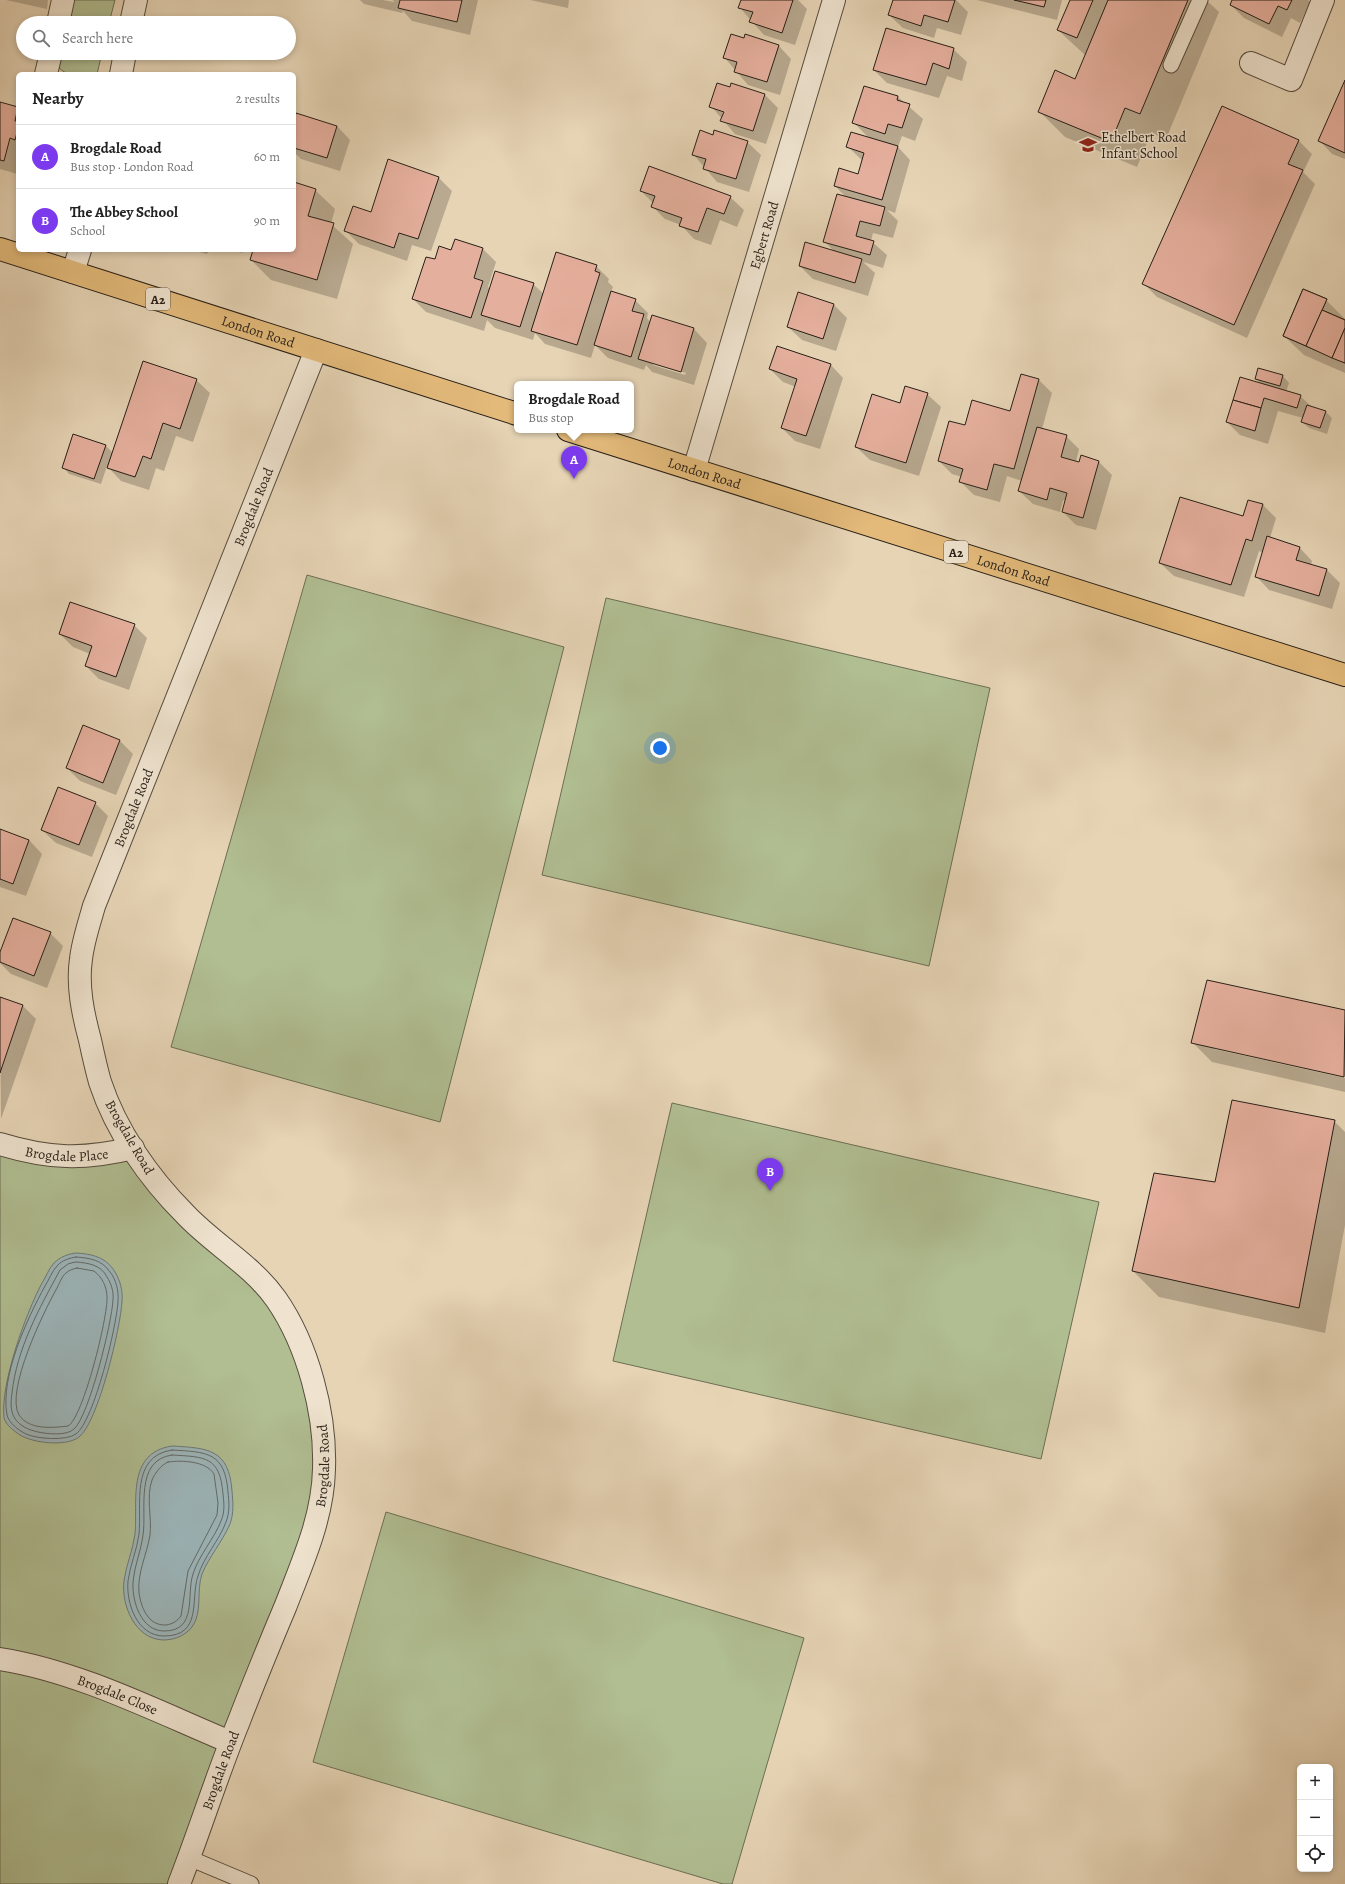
<!DOCTYPE html>
<html lang="en">
<head>
<meta charset="utf-8">
<style>
  body { margin:0; font-family:Alegreya,serif; background:#f2f2f2; color:#222 }
  .controls { position:absolute; right:12px; bottom:12px; display:grid; overflow:hidden; border-radius:6px; box-shadow:0 2px 6px #0003 }
  .controls button { width:36px; height:36px; display:grid; place-items:center; padding:0; border:0; border-bottom:1px solid #e0e0e0; background:#fff; color:#222; font:20px sans-serif }
  .you { position:absolute; left:660px; top:748px; width:14px; height:14px; margin:-10px; border:3px solid #fff; border-radius:50%; background:#1a73e8; box-shadow:0 0 0 6px #1a73e833 }
  .badge { display:grid; place-items:center; width:26px; height:26px; border-radius:50%; background:#7c3aed; color:#fff; font-size:13px; font-weight:700 }
  .pin { position:absolute; translate:-50% -33px; filter:drop-shadow(0 1px 2px #0008) }
  .pin::after { content:''; position:absolute; top:21px; width:14px; height:12px; background:inherit; clip-path:polygon(0 0,100% 0,50% 100%) }
  .popup { position:absolute; left:514px; top:381px; width:120px; height:52px; box-sizing:border-box; display:grid; place-content:center; border-radius:6px; background:#fff; filter:drop-shadow(0 1px 3px #0005); font-size:13px; white-space:nowrap; color:#767676 }
  .popup b { font-size:15px; color:#222 }
  .popup::after { content:''; position:absolute; left:50%; top:100%; margin-left:-8px; border:8px solid transparent; border-top-color:#fff }
  .list { margin:0; padding:0; list-style:none }
  h2 { display:flex; justify-content:space-between; align-items:center; height:52px; margin:0; padding:0 16px; font-size:17px }
  h2 small { font-size:13px; font-weight:400; color:#767676 }
  .list li { display:grid; grid-template-columns:26px 1fr auto; gap:12px; align-items:center; box-sizing:border-box; height:64px; padding:0 16px; border-top:1px solid #e0e0e0 }
  .list b { display:block; font-size:15px; white-space:nowrap }
  .list p { margin:0; font-size:13px; white-space:nowrap; color:#767676 }
  .list em { font-size:13px; font-style:normal; color:#767676 }
  .icon { flex:none; width:22px; height:22px; fill:none; stroke:currentColor; stroke-width:2; stroke-linecap:round; stroke-linejoin:round }
  .map { position:relative; flex:none; width:1345px; height:1884px; overflow:hidden }
  .search { position:absolute; background:#fff; box-shadow:0 2px 6px #0003; left:16px; top:16px; width:280px; height:44px; display:flex; align-items:center; gap:10px; box-sizing:border-box; padding:0 14px; border-radius:22px; color:#767676; font-size:15px }
  .panel { position:absolute; background:#fff; box-shadow:0 2px 6px #0003; left:16px; top:72px; width:280px; height:180px; border-radius:6px }
  .map>svg:first-child { display:block }
</style>
</head>
<body>
<div class="map">
<svg width="1345" height="1884" viewBox="0 0 1345 1884">
  <rect width="100%" height="100%" fill="#e6d4b5"/>
  <filter id="stains"><feTurbulence type="fractalNoise" baseFrequency=".005" numOctaves="4"/><feColorMatrix values="0 0 0 0 .2 0 0 0 0 .09 0 0 0 0 .02 0 0 0 .5 -.17"/></filter>
  <radialGradient id="worn" r=".72"><stop offset=".6" stop-color="#630" stop-opacity="0"/><stop offset="1" stop-color="#630" stop-opacity=".3"/></radialGradient>
  <g fill="#b0be92" stroke="#6c6e54">
    <polygon points="70,0 115,0 109,23 64,23"/>
    <polygon points="57,53 102,53 97,74 67,74 59,68"/>
    <polygon points="307,575 564,647 440,1122 171,1047"/>
    <polygon points="606,598 990,688 929,966 542,875"/>
    <polygon points="672,1103 1099,1202 1041,1459 613,1361"/>
    <polygon points="133,1148 287,1315 324,1469 179,1884 0,1884 0,1153"/>
    <polygon points="386,1512 804,1638 732,1884 723,1884 313,1762"/>
  </g>
  <g fill="#9cb5b9" stroke="#6d7978">
    <path d="M76 1253C92 1254 106 1257 115 1272 120 1280 123 1291 122 1301 121 1326 98 1423 79 1437 66 1447 33 1443 20 1435 14 1431 6 1425 4 1418 0 1384 26 1313 42 1283 46 1277 49 1268 54 1263 60 1257 68 1254 76 1253Z"/>
    <path d="M172 1446C208 1448 229 1449 232 1491 233 1502 234 1513 230 1524 222 1542 209 1557 202 1574 196 1591 203 1612 192 1627 185 1636 174 1640 163 1640 135 1639 121 1605 124 1581 126 1565 133 1550 135 1534 138 1502 126 1453 172 1446Z"/>
  </g>
  <g fill="#0003" fill-rule="evenodd">
    <polygon points="6,0 48,0 47,9"/>
    <polygon points="360,0 383,0 394,2 394,1 392,0 478,0 470,35 412,21 403,11 402,13 364,4"/>
    <polygon points="530,0 569,0 568,8"/>
    <polygon points="742,0 798,0 807,9 795,45 764,35 740,8"/>
    <polygon points="894,0 956,0 968,12 961,35 937,28 934,38 903,28 889,15"/>
    <polygon points="977,0 1062,0 1057,20"/>
    <polygon points="1071,0 1206,0 1219,12 1166,139 1151,133 1137,167 1065,137 1039,111 1076,80 1086,56 1058,30"/>
    <polygon points="1234,0 1308,0 1310,2 1300,23 1291,18 1282,37 1244,18 1231,5"/>
    <polygon points="744,39 778,45 791,59 780,95 748,85 724,57"/>
    <polygon points="953,49 967,62 962,81 947,76 939,98 887,83 874,70"/>
    <polygon points="1345,83 1345,159 1332,154 1319,140"/>
    <polygon points="865,87 898,97 923,119 915,141 902,136 898,147 910,160 895,213 887,210 898,221 893,238 873,233 871,241 887,255 883,268 863,262 875,273 868,296 813,279 800,266 835,252 824,241 846,197 835,186 859,175 863,161 848,147 869,138 854,123"/>
    <polygon points="731,88 765,95 778,108 766,144 735,134 711,106"/>
    <polygon points="0,103 18,108 17,174 0,169"/>
    <polygon points="294,124 337,126 350,140 340,171 301,159 294,152"/>
    <polygon points="713,136 747,142 761,155 749,192 717,182 693,154"/>
    <polygon points="1298,140 1312,154 1303,172 1315,184 1247,338 1157,297 1144,284"/>
    <polygon points="389,160 439,178 452,191 431,251 412,245 407,261 359,244 346,231 372,214"/>
    <polygon points="294,183 315,190 335,209 331,224 353,244 337,299 271,280 251,260 254,250 294,250"/>
    <polygon points="641,191 730,197 744,210 737,227 720,220 711,245 694,239 681,225 665,219 652,206 653,203"/>
    <path d="M455 240 483 249 496 262 488 287 490 289 533 284 544 294 596 266 609 279 608 282 613 287 611 292 635 300 648 313 647 318 650 322 652 316 694 329 707 343 694 385 652 372 646 365 644 370 608 358 595 345 591 358 545 344 535 333 533 340 495 328 487 320 484 331 426 312 413 299 435 261 451 251ZM653 363 686 373 685 375 653 365Z"/>
    <polygon points="192,250 209,250 207,254"/>
    <polygon points="233,250 243,250 242,253"/>
    <polygon points="1326,300 1345,319 1345,373 1304,355 1284,336"/>
    <polygon points="834,305 847,318 836,351 802,340 788,327"/>
    <polygon points="830,364 843,378 820,449 795,441 782,428 796,387 783,382 770,369"/>
    <polygon points="1259,370 1283,376 1289,383 1286,392 1300,396 1312,407 1326,412 1332,418 1327,434 1309,428 1302,422 1303,418 1278,411 1268,444 1240,435 1227,422 1262,385 1256,379"/>
    <polygon points="196,380 210,393 193,442 176,436 164,471 156,468 149,490 121,481 107,466 101,484 69,474 63,467 105,445 113,453"/>
    <polygon points="1039,380 1052,393 1042,429 1066,436 1079,449 1076,462 1080,464 1082,457 1099,462 1112,475 1096,530 1076,525 1063,512 1066,501 1063,500 1060,512 1033,504 1019,491 1022,481 1007,476 1000,502 974,495 960,481 962,477 952,474 939,461 966,426 1011,412"/>
    <polygon points="927,394 941,407 919,476 870,460 856,447"/>
    <polygon points="1263,505 1276,518 1270,538 1299,547 1312,561 1311,565 1327,570 1340,583 1332,609 1269,590 1256,576 1263,553 1259,551 1244,597 1174,576 1160,563"/>
    <polygon points="134,625 147,638 129,690 99,679 86,666 90,654 73,647 60,634"/>
    <polygon points="83,726 120,741 133,754 116,795 80,781 67,768"/>
    <polygon points="95,803 108,816 92,857 56,843 42,830"/>
    <polygon points="0,830 29,840 42,854 26,896 0,887"/>
    <polygon points="50,933 63,946 47,988 11,974 0,963 0,954"/>
    <polygon points="1207,981 1345,1011 1345,1076 1214,1047 1214,1049 1345,1078 1345,1092 1212,1062 1193,1043"/>
    <polygon points="0,998 23,1006 36,1019 1,1119"/>
    <polygon points="1334,1121 1345,1132 1345,1225 1325,1333 1159,1297 1133,1271 1216,1183"/>
  </g>
  <g fill="none" stroke-linecap="round" stroke-linejoin="round">
    <g stroke="#626a68" stroke-width="1">
      <path d="M76 1257C90 1258 102 1260 110 1272 116 1279 119 1292 118 1301 117 1325 94 1421 76 1434 66 1441 37 1439 26 1434 18 1430 9 1423 7 1415 0 1377 27 1319 45 1286 49 1280 52 1271 57 1266 62 1260 70 1258 76 1257Z"/>
      <path d="M76 1262C89 1263 101 1265 107 1277 111 1283 114 1292 113 1300 112 1322 89 1416 74 1429 67 1436 47 1434 38 1432 29 1430 19 1426 14 1417 10 1410 11 1400 12 1393 17 1348 39 1309 60 1270L68 1264Z"/>
      <path d="M77 1268 94 1271C102 1277 107 1287 107 1297 108 1317 83 1418 68 1426 52 1428 29 1430 19 1415 5 1391 44 1311 57 1288 59 1284 62 1276 66 1273 69 1270 73 1269 77 1268Z"/>
      <path d="M172 1450C207 1452 225 1452 228 1492 229 1502 230 1512 226 1522 219 1541 204 1556 198 1576 190 1599 203 1636 164 1636 137 1636 126 1603 128 1581 130 1565 137 1550 139 1534 142 1505 130 1456 172 1450Z"/>
      <path d="M172 1455C205 1457 220 1456 223 1494 224 1503 225 1512 221 1521 214 1539 199 1555 193 1574 186 1595 198 1631 164 1631 141 1631 132 1601 133 1583 134 1567 141 1551 143 1535 147 1510 134 1460 172 1455Z"/>
      <path d="M168 1462C182 1460 206 1461 214 1474L218 1503 217 1515 188 1571 181 1616C177 1621 173 1624 166 1625 148 1626 141 1607 139 1593 137 1573 147 1554 150 1535 152 1518 146 1497 152 1480 155 1473 161 1465 168 1462Z"/>
    </g>
  </g>
  <g fill="#e5af9d" stroke="#271f17">
    <polygon points="400,0 462,0 457,22 398,8"/>
    <polygon points="741,0 793,0 782,33 749,22 753,12 738,8"/>
    <polygon points="893,0 955,0 948,22 924,15 921,26 888,15"/>
    <polygon points="1014,0 1046,0 1044,7"/>
    <polygon points="1070,0 1093,0 1077,38 1057,30"/>
    <polygon points="1108,0 1188,0 1140,114 1125,108 1111,142 1038,112 1055,70 1075,79"/>
    <polygon points="1232,0 1292,0 1287,10 1278,6 1269,24 1230,5"/>
    <polygon points="886,28 954,48 949,69 933,63 926,85 873,70"/>
    <polygon points="731,34 744,38 745,34 779,45 767,82 734,72 737,62 723,58"/>
    <polygon points="1345,80 1345,153 1318,141"/>
    <polygon points="717,83 730,87 731,83 765,94 753,131 720,121 724,112 709,107"/>
    <polygon points="864,86 898,96 897,100 910,104 902,128 888,124 885,134 852,123"/>
    <polygon points="0,102 18,107 15,121 18,121 18,129 15,140 10,138 4,161 0,160"/>
    <polygon points="1222,106 1299,140 1288,164 1303,170 1234,325 1142,284"/>
    <polygon points="296,113 337,126 327,158 294,148 294,121"/>
    <polygon points="700,130 713,135 714,130 748,141 736,179 703,169 706,159 692,155"/>
    <polygon points="851,132 898,146 882,200 834,186 839,168 858,174 864,153 846,147"/>
    <polygon points="388,159 439,177 418,239 399,233 394,248 344,231 353,206 371,212"/>
    <polygon points="649,166 731,196 724,214 707,208 698,232 679,226 682,218 651,207 655,196 640,191"/>
    <polygon points="294,182 316,189 308,216 334,223 317,280 250,260 253,250 294,250"/>
    <polygon points="837,194 885,207 880,226 860,221 856,236 874,241 870,255 823,242"/>
    <polygon points="455,239 483,248 474,278 483,281 471,318 412,299 426,257 435,259 439,246 451,250"/>
    <polygon points="805,242 862,259 855,283 799,266"/>
    <polygon points="556,252 597,265 595,271 600,273 577,345 531,331"/>
    <polygon points="495,271 534,283 520,327 481,315"/>
    <polygon points="1303,289 1327,299 1322,310 1345,320 1345,363 1283,336"/>
    <polygon points="1303,289 1327,299 1306,346 1283,336"/>
    <polygon points="611,291 636,299 632,311 644,314 631,357 594,345"/>
    <polygon points="798,292 834,304 823,339 787,327"/>
    <polygon points="1322,310 1345,320 1345,328 1332,358 1306,346"/>
    <polygon points="652,315 694,328 681,372 638,359"/>
    <polygon points="1345,328 1345,363 1332,358"/>
    <polygon points="777,346 831,364 806,436 781,428 797,379 769,369"/>
    <polygon points="143,361 197,379 180,429 163,423 151,459 143,456 135,477 107,468"/>
    <polygon points="1258,368 1283,375 1280,386 1255,379"/>
    <polygon points="1021,374 1039,379 1014,469 994,464 987,490 959,482 963,469 938,461 949,421 965,425 972,400 1010,411"/>
    <polygon points="1240,377 1301,395 1297,408 1264,398 1261,408 1233,400"/>
    <polygon points="905,386 928,393 906,463 855,447 872,394 900,403"/>
    <polygon points="1233,400 1261,408 1255,431 1226,422"/>
    <polygon points="1307,405 1326,411 1320,428 1301,422"/>
    <polygon points="1037,427 1067,435 1061,457 1079,462 1081,455 1099,461 1083,518 1062,512 1067,493 1050,488 1047,500 1018,491"/>
    <polygon points="73,434 106,445 94,479 62,468"/>
    <polygon points="1180,497 1243,516 1248,500 1263,504 1252,541 1246,539 1231,585 1159,563"/>
    <polygon points="1267,536 1300,547 1296,560 1327,569 1319,596 1255,577"/>
    <polygon points="70,602 135,624 116,677 85,666 92,646 59,634"/>
    <polygon points="83,725 120,740 103,783 66,768"/>
    <polygon points="58,787 96,802 79,845 41,830"/>
    <polygon points="0,829 29,840 13,884 0,879"/>
    <polygon points="13,918 51,932 34,976 0,962 0,952"/>
    <polygon points="1207,980 1345,1010 1344,1077 1191,1043"/>
    <polygon points="0,997 23,1005 0,1073"/>
    <polygon points="1232,1100 1335,1120 1299,1308 1132,1271 1154,1173 1215,1182"/>
  </g>
  <g fill="none" stroke-linecap="round" stroke-linejoin="round">
    <g stroke="#574c3e" stroke-width="17">
      <g id="service">
        <polyline points="1171,65 1200,0"/>
        <polyline points="189,1858 251,1884"/>
      </g>
    </g>
    <g stroke="#574c3e" stroke-width="24">
      <g id="minor">
        <polyline points="58,23 63,0"/>
        <polyline points="131,23 136,0"/>
        <polyline points="1251,63 1291,80 1323,0"/>
        <polyline points="46,74 51,53"/>
        <polyline points="121,74 125,53"/>
        <polyline points="73,272 80,250"/>
        <path id="s1" d="M694 470 834 0"/>
        <path id="s2" d="M0 1144C49 1159 84 1160 133 1148"/>
        <path id="s3" d="M0 1659C78 1671 158 1712 230 1742"/>
      </g>
    </g>
    <g stroke="#574c3e" stroke-width="24">
      <g id="tertiary">
        <path id="s4" d="M179 1884C200 1830 217 1775 239 1721 254 1682 270 1643 286 1605 303 1561 323 1517 324 1469 326 1414 308 1345 276 1299 252 1265 213 1244 185 1214 149 1178 116 1131 100 1082 96 1068 93 1054 90 1040 83 1014 77 986 81 959 83 941 89 924 94 906L316 350"/>
      </g>
    </g>
    <g stroke="#271f17" stroke-width="24">
      <g id="primary">
        <path id="s5" d="M0 249 517 414"/>
        <path id="s6" d="M568 430 1345 675"/>
      </g>
    </g>
    <use href="#service" stroke="#efe3cf" stroke-width="15"/>
    <use href="#minor" stroke="#efe3cf" stroke-width="22"/>
    <use href="#tertiary" stroke="#efe3cf" stroke-width="22"/>
    <use href="#primary" stroke="#e3ba7a" stroke-width="22"/>
  </g>
  <defs>
    <g id="school-bare" transform="scale(1.38)"><path d="M0-5L7-2L0 1L-7-2ZM-4 1L0 2.5L4 1V4Q0 6-4 4Z" fill="#8f2418" stroke="#efe3cf" stroke-width="2.5" paint-order="stroke"/></g>
  </defs>
  <g fill-rule="evenodd">
    <use href="#school-bare" x="1088" y="145"/>
  </g>
  <g text-anchor="middle" stroke-width="3" stroke-linejoin="round" paint-order="stroke">
    <g fill="#efe3cf" stroke="#635a4e" stroke-width="1">
      <rect x="146" y="288" width="24" height="22" rx="3"/>
      <rect x="944" y="541" width="24" height="22" rx="3"/>
    </g>
    <g font-size="13" font-weight="bold" fill="#271f17">
      <text x="158" y="304">A2</text>
      <text x="956" y="557">A2</text>
    </g>
    <g font-size="14" fill="#271f17" stroke="#efe3cf" text-anchor="start">
      <text x="1101" y="142">Ethelbert Road<tspan x="1101" dy="16">Infant School</tspan></text>
    </g>
    <g font-size="14" fill="#271f17" stroke="#efe3cf">
      <text dy="5" stroke="none"><textPath href="#s1" startOffset="245">Egbert Road</textPath></text>
      <text dy="5" stroke="none"><textPath href="#s5" startOffset="271">London Road</textPath></text>
      <text dy="5" stroke="none"><textPath href="#s6" startOffset="143">London Road</textPath></text>
      <text dy="5" stroke="none"><textPath href="#s4" startOffset="1513">Brogdale Road</textPath></text>
      <text dy="5" stroke="none"><textPath href="#s6" startOffset="467">London Road</textPath></text>
      <text dy="5" stroke="none"><textPath href="#s4" startOffset="1189">Brogdale Road</textPath></text>
      <text transform="translate(130 1137) rotate(60)" y="5">Brogdale Road</text>
      <text dy="5" stroke="none"><textPath href="#s2" startOffset="68">Brogdale Place</textPath></text>
      <text dy="5" stroke="none"><textPath href="#s4" startOffset="444">Brogdale Road</textPath></text>
      <text dy="5" stroke="none"><textPath href="#s3" startOffset="123">Brogdale Close</textPath></text>
      <text dy="5" stroke="none"><textPath href="#s4" startOffset="121">Brogdale Road</textPath></text>
    </g>
  </g>
  <rect width="100%" height="100%" filter="url(#stains)"/>
  <rect width="100%" height="100%" fill="url(#worn)"/>
</svg>
<div class="controls">
<button>+</button>
<button>−</button>
<button><svg class="icon" aria-label="locate" viewBox="0 0 24 24"><circle cx="12" cy="12" r="6"/><path d="M12 2v4M12 18v4M2 12h4M18 12h4"/></svg></button>
</div>
<div class="you"></div>
<div class="pin badge" style="left:574px;top:479px">A</div>
<div class="popup"><b>Brogdale Road</b>Bus stop</div>
<div class="pin badge" style="left:770px;top:1191px">B</div>
<div class="search"><svg class="icon" aria-label="search" viewBox="0 0 24 24"><circle cx="10" cy="10" r="6"/><path d="M15 15l6 6"/></svg>Search here</div>
<section class="panel">
<h2>Nearby<small>2 results</small></h2>
<ul class="list">
<li><span class="badge">A</span><div><b>Brogdale Road</b><p>Bus stop · London Road</p></div><em>60 m</em></li>
<li><span class="badge">B</span><div><b>The Abbey School</b><p>School</p></div><em>90 m</em></li>
</ul>
</section>
</div>
</body>
</html>
